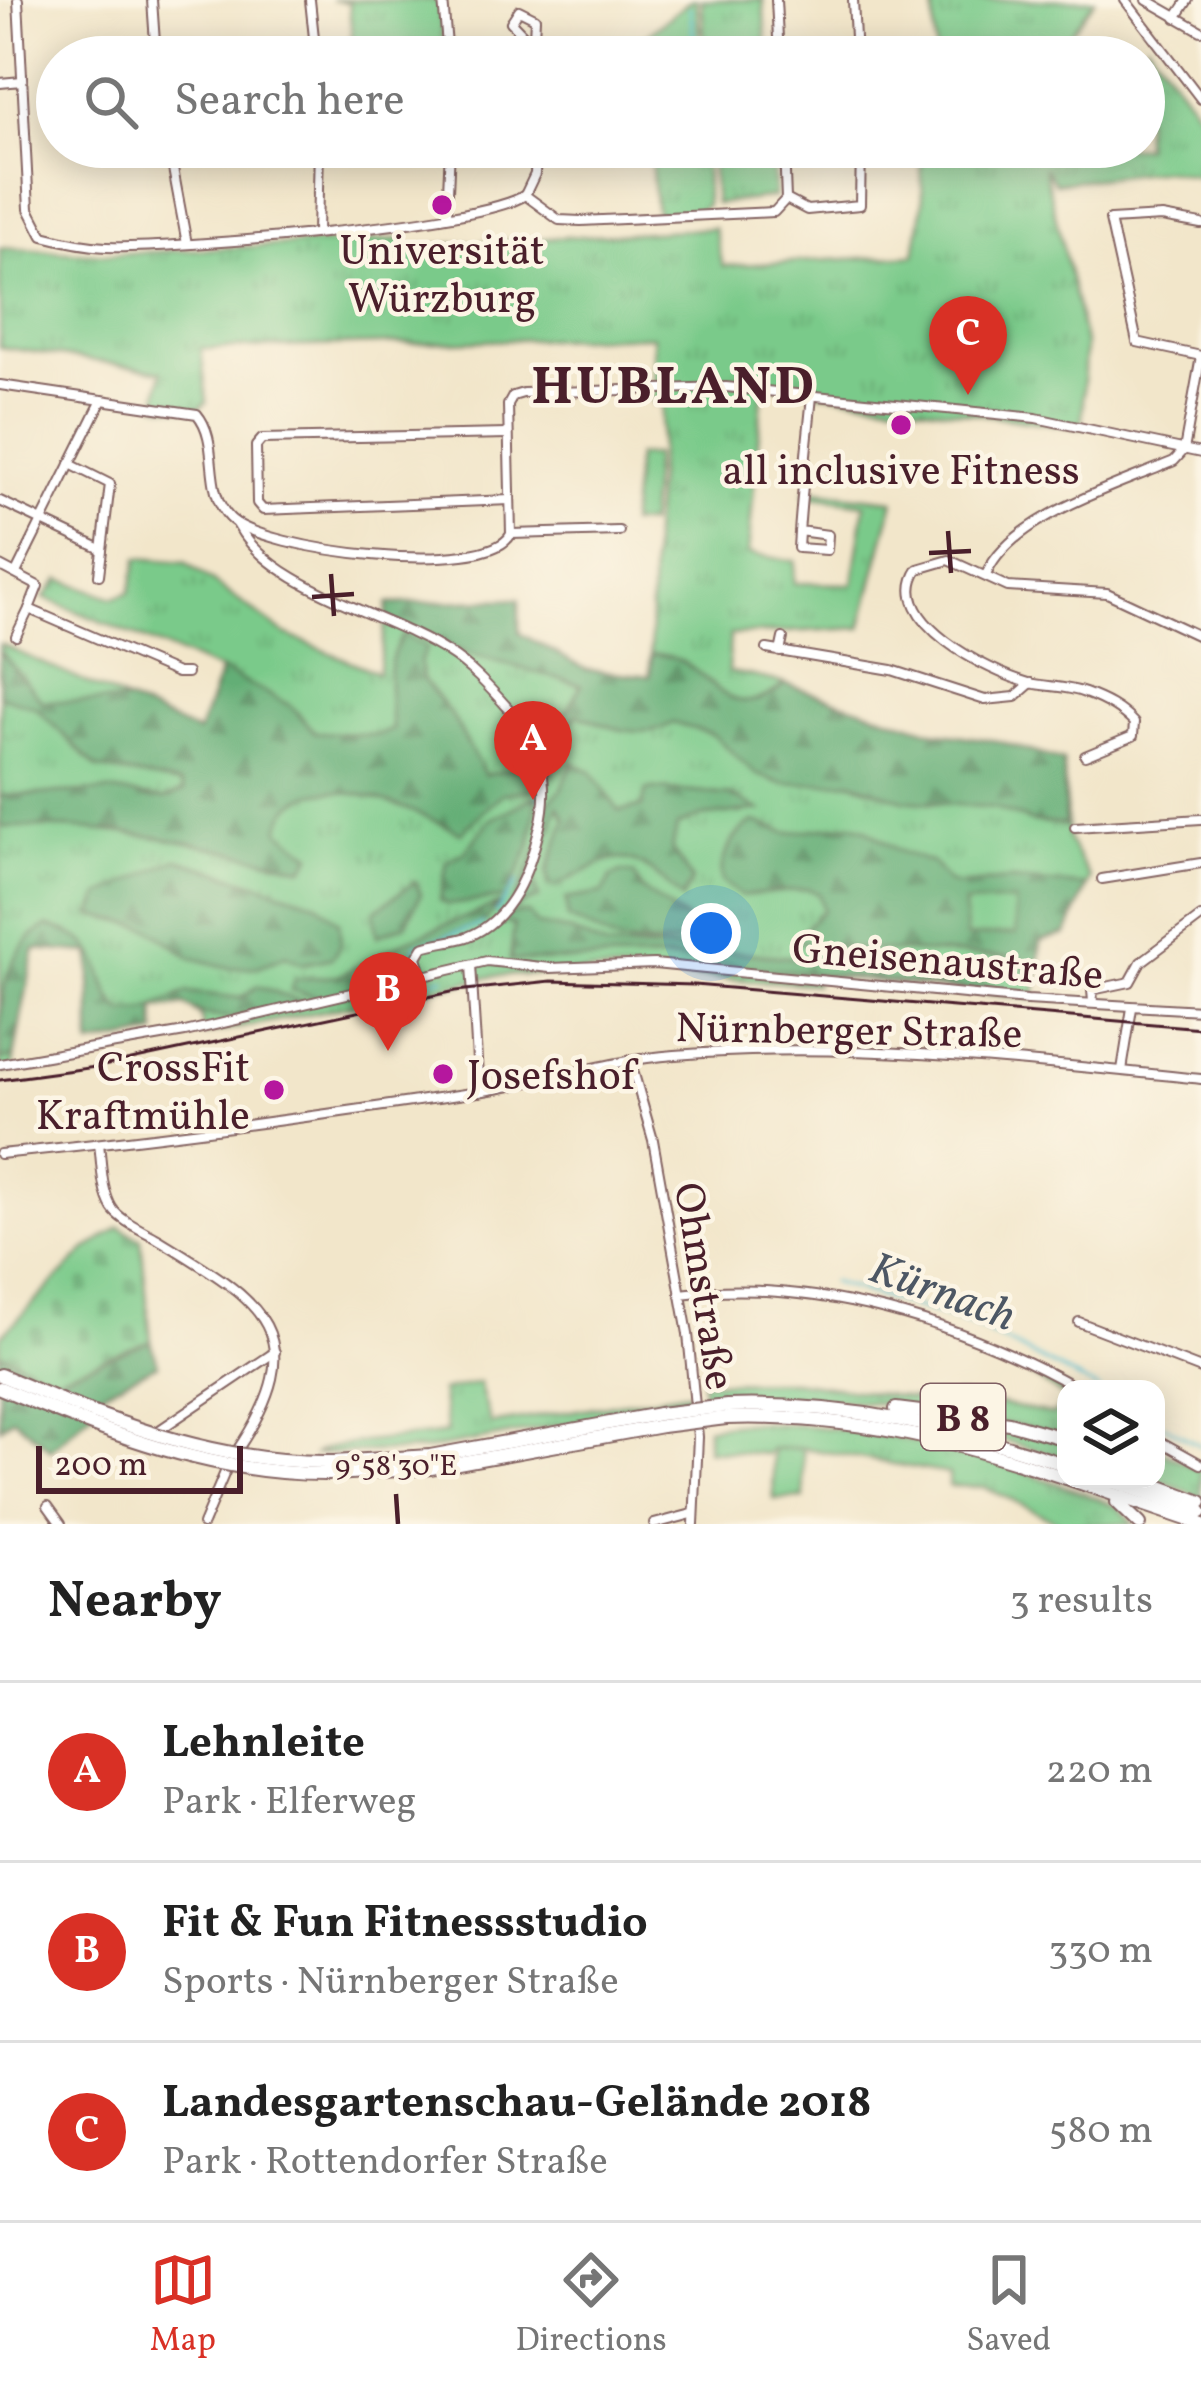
<!DOCTYPE html>
<html lang="en">
<head>
<meta charset="utf-8">
<style>
  body { margin:0; font-family:Vollkorn,serif; background:#f2f2f2; color:#222 }
  .controls { position:absolute; right:36px; bottom:36px; display:grid; overflow:hidden; border-radius:24px; box-shadow:0 6px 30px #0003 }
  .controls button { width:108px; height:108px; display:grid; place-items:center; padding:0; border:0; border-bottom:3px solid #e0e0e0; background:#fff; color:#222; font:60px sans-serif }
  .scale { position:absolute; left:36px; bottom:30px; width:207px; box-sizing:border-box; padding-left:12px; border:6px solid #4a1f2b; border-top:0; font-size:33px; line-height:42px; white-space:nowrap; color:#4a1f2b; -webkit-text-stroke:9px #fcf5e5; paint-order:stroke }
  .you { position:absolute; left:711px; top:933px; width:42px; height:42px; margin:-30px; border:9px solid #fff; border-radius:50%; background:#1a73e8; box-shadow:0 0 0 18px #1a73e833 }
  .badge { display:grid; place-items:center; width:78px; height:78px; border-radius:50%; background:#d93025; color:#fff; font-size:39px; font-weight:700 }
  .pin { position:absolute; translate:-50% -99px; filter:drop-shadow(0 3px 6px #0008) }
  .pin::after { content:''; position:absolute; top:63px; width:42px; height:36px; background:inherit; clip-path:polygon(0 0,100% 0,50% 100%) }
  .list { margin:0; padding:0; list-style:none }
  h2 { display:flex; justify-content:space-between; align-items:center; height:156px; margin:0; padding:0 48px; font-size:51px }
  h2 small { font-size:39px; font-weight:400; color:#767676 }
  .list li { display:grid; grid-template-columns:78px 1fr auto; gap:36px; align-items:center; box-sizing:border-box; height:180px; padding:0 48px; border-top:3px solid #e0e0e0 }
  .list b { display:block; font-size:45px; white-space:nowrap }
  .list p { margin:0; font-size:39px; white-space:nowrap; color:#767676 }
  .list em { font-size:39px; font-style:normal; color:#767676 }
  .icon { flex:none; width:66px; height:66px; fill:none; stroke:currentColor; stroke-width:2; stroke-linecap:round; stroke-linejoin:round }
  .map { position:relative; flex:none; width:1201px; height:1524px; overflow:hidden }
  .search { position:absolute; background:#fff; box-shadow:0 6px 30px #0003; left:36px; right:36px; top:36px; height:132px; display:flex; align-items:center; gap:30px; box-sizing:border-box; padding:0 42px; border-radius:66px; color:#767676; font-size:45px }
  .sheet { height:696px; background:#fff }
  nav { display:flex; justify-content:space-around; align-items:center; box-sizing:border-box; height:168px; border-top:3px solid #e0e0e0; background:#fff; font-size:33px; color:#767676 }
  nav a { display:grid; justify-items:center; gap:6px }
  nav .on { color:#d93025 }
  .map>svg:first-child { display:block }
</style>
</head>
<body>
<div class="map">
<svg width="1201" height="1524" viewBox="0 0 1201 1524">
  <defs>
    <pattern id="grass-tufts" width="24" height="20" patternUnits="userSpaceOnUse" patternTransform="scale(3)"><rect width="24" height="20" fill="#7aca8a"/><path d="M3 7l-1-3M5 7V3M7 7l1-3M15 17l-1-3M17 17v-4M19 17l1-3" fill="none" stroke="#6bad77"/></pattern>
    <pattern id="forest-firs" width="22" height="20" patternUnits="userSpaceOnUse" patternTransform="scale(3)"><rect width="22" height="20" fill="#63ae76"/><path d="M5 1l3.5 6h-7zM16 11l3.5 6h-7z" fill="#548d61"/></pattern>
    <pattern id="cemetery-stones" width="16" height="16" patternUnits="userSpaceOnUse" patternTransform="scale(3)"><rect width="16" height="16" fill="#7aca8a"/><path d="M2 7V4a2 2 0 0 1 4 0v3zM10 15v-3a2 2 0 0 1 4 0v3z" fill="#6bad77"/></pattern>
  </defs>
  <rect width="100%" height="100%" fill="#fcf5e5"/>
  <filter id="ink" filterUnits="userSpaceOnUse"><feTurbulence type="fractalNoise" baseFrequency=".00833" numOctaves="2"/><feDisplacementMap in="SourceGraphic" scale="24" xChannelSelector="R" yChannelSelector="G"/><feConvolveMatrix kernelMatrix="1 2 1 2 8 2 1 2 1" color-interpolation-filters="sRGB"/></filter>
  <filter id="wash" filterUnits="userSpaceOnUse"><feTurbulence type="fractalNoise" baseFrequency=".004" numOctaves="4" result="noise"/><feDisplacementMap in="SourceGraphic" scale="48" xChannelSelector="R" yChannelSelector="G"/><feGaussianBlur stdDeviation="2.7" result="paint"/><feColorMatrix in="noise" values="0 0 0 0 0 0 0 0 0 0 0 0 0 0 0 0 0 1.4 0 .05"/><feComposite in="paint" operator="in"/></filter>
  <g filter="url(#wash)">
    <rect width="100%" height="100%" fill="#f2e6ca"/>
    <g fill="url(#grass-tufts)" stroke="#62745a" stroke-width="3">
      <polygon points="331,0 439,0 443,48 353,52 349,2"/>
      <polygon points="691,0 697,0 701,57 644,57 648,34"/>
      <polygon points="702,0 763,0 767,57 705,57"/>
      <polygon points="933,0 1095,0 1053,57 936,57"/>
      <path d="M1147 43 1201 116V177L1164 170 1055 183 1044 167 1085 343 1082 428 763 385 748 554 795 561 794 583 853 584 865 504 805 496 806 490 894 500 861 628 730 635 728 672C799 680 865 717 935 732 979 742 1020 748 1063 761L1068 839 1090 879 1067 934 1041 941 1035 999 816 975 815 984 609 972 495 976 204 1035 201 1016 186 1005 155 1009 156 1034 91 1045V953L33 947 12 1071 0 1072V644L198 733 221 671 44 598 60 579 113 598 130 592 138 558 185 562 285 634 378 673 388 604 519 599V633L587 670 650 676 652 535 663 404 654 403 653 336 201 349 207 402 196 411 157 405 162 371 0 347V248L108 254 403 239 405 247 714 228 723 266 915 255 923 201 920 147H1144V57H1137Z"/>
      <polygon points="650,147 705,147 706,205 694,213 656,214"/>
      <polygon points="710,147 772,147 774,197 715,204"/>
      <polygon points="654,455 648,524 629,524 636,456"/>
      <path d="M1032 1371 1068 1389 1066 1435C938 1411 835 1389 704 1401L702 1382 793 1381 951 1404 956 1395 1054 1415 1065 1397 1031 1376Z"/>
      <path d="M479 1383 491 1424 688 1392 690 1402 425 1450 315 1454C325 1443 422 1437 447 1433L441 1391Z"/>
      <polygon points="909,1414 991,1423 1066,1442 1066,1458"/>
      <path d="M740 1423C873 1423 995 1456 1118 1507L1135 1524H1062L984 1487 949 1486V1474L804 1448 771 1449 767 1454 707 1450V1427Z"/>
      <polygon points="1156,1448 1201,1471 1201,1498 1156,1479"/>
    </g>
    <g fill="url(#forest-firs)" stroke="#566650" stroke-width="3">
      <path d="M519 599V633L587 670 650 676 652 654C712 654 721 737 785 684L935 732 998 741 1063 761 1065 825 1032 822 995 808 904 800 852 782 782 784 756 774 712 734 673 723C642 741 607 727 577 714L556 743 553 776 549 775 545 748 581 685 449 648 386 619 388 604Z"/>
      <path d="M403 635 427 647 420 662 422 678 452 716 485 775 528 765 504 712 530 746 536 789 502 794 461 833C416 811 297 754 279 830L312 855 304 868C199 843 109 824 0 827V796L108 791 165 799 184 791 181 784 97 768 35 707 0 696V651L42 701 129 702 198 733 221 670 291 706 315 732 377 735 392 730C391 693 381 668 403 635Z"/>
      <path d="M572 762 591 771 619 811 642 807 646 790 655 789 730 795 760 810 699 817 677 826 672 850 692 880 682 899C626 845 623 851 557 886L549 885 547 872 566 819 558 806 534 882 539 898 511 910 542 839 549 801 562 789Z"/>
      <polygon points="538,795 530,847 507,897 448,905 440,900 447,862 465,852 490,820"/>
      <path d="M754 822 788 833 851 824 865 828 899 851 933 863 948 882 957 885 1011 880 1087 886 1067 934 1041 941 1038 976 1028 972 1021 958C949 953 884 952 811 945L798 942V935L823 910 819 894 808 889 741 896 722 881C718 861 735 830 754 822Z"/>
      <polygon points="177,859 316,902 339,922 341,944 332,958 303,964 286,956 258,967 230,968 192,958 149,928 92,915 100,896"/>
      <path d="M622 872 634 874 641 889 703 931 695 940C670 944 638 949 614 940 598 934 586 924 568 919L566 899 603 893 611 877Z"/>
      <polygon points="415,882 421,894 406,924 377,936 374,911"/>
      <polygon points="499,904 483,924 414,946 412,979 323,999 291,990 295,979 338,976 407,940"/>
      <polygon points="528,913 537,925 569,931 607,948 706,949 944,972 1023,995 670,959 510,961 514,925 498,921 503,915"/>
      <path d="M47 926C116 941 91 986 123 1012L147 1010 187 992 241 998 258 986 304 1002C265 1011 220 1029 185 1005L155 1009 156 1034 91 1046V953L35 949 13 1058 0 1059C0 1001 0 954 47 926Z"/>
      <polygon points="151,1341 158,1364 103,1391 98,1406 51,1450 13,1418 0,1428 0,1353 54,1378"/>
    </g>
    <polygon fill="url(#cemetery-stones)" stroke="#62745a" stroke-width="3" points="120,1227 141,1239 151,1341 54,1378 0,1353 0,1337 86,1250"/>
    <g fill="#7aca8a" stroke="#62745a" stroke-width="3">
      <polygon points="1014,901 1016,934 966,937 964,904"/>
      <polygon points="803,1448 804,1498 774,1499 772,1449"/>
    </g>
    <g fill="none" stroke-linecap="round" stroke-linejoin="round">
      <g stroke="#53becf" stroke-width="3">
        <polyline points="690,8 696,57"/>
        <polyline points="538,772 540,798"/>
        <polyline points="496,913 517,882"/>
        <polyline points="444,977 417,985 411,963 416,946 484,924"/>
        <polyline points="831,1282 968,1323 1099,1389"/>
        <polyline points="1156,1421 1201,1446"/>
      </g>
    </g>
  </g>
  <g filter="url(#ink)">
    <g fill="none" stroke-linecap="round" stroke-linejoin="round">
      <g stroke="#856563" stroke-width="12">
        <g id="minor">
          <path d="M18 0 29 209 43 236C62 241 85 246 106 247 170 249 483 225 525 195"/>
          <polyline points="152,0 156,57"/>
          <polyline points="310,0 316,57"/>
          <polyline points="443,0 448,57"/>
          <polyline points="776,0 779,57"/>
          <polyline points="853,0 856,57"/>
          <polyline points="1125,0 1201,99"/>
          <polyline points="1147,0 1201,31"/>
          <polyline points="1176,18 1188,0"/>
          <polyline points="533,45 511,22 519,10 535,18 533,57"/>
          <polyline points="0,83 22,81"/>
          <polyline points="169,147 187,244"/>
          <polyline points="784,147 786,199"/>
          <polyline points="525,195 559,220 581,221 774,212 786,199"/>
          <polyline points="525,195 535,174 536,147"/>
          <polyline points="786,199 807,210 860,205 861,147"/>
          <polyline points="447,214 450,147"/>
          <polyline points="317,233 319,147"/>
          <path d="M0 385 197 414C221 442 202 490 230 518 263 551 489 579 511 534L508 405 513 396 523 393 726 387 1036 418 1201 453"/>
          <polyline points="508,434 262,439 256,446 257,503 263,510 510,500"/>
          <polyline points="1184,450 1201,356 1137,342 1110,220 1162,217 1201,224"/>
          <polyline points="70,464 110,484 99,575"/>
          <polyline points="0,501 101,549"/>
          <path d="M237 524C272 590 387 613 447 652 470 666 490 688 508 708 540 743 551 780 540 826 530 869 512 920 467 937 452 942 437 942 423 947L417 957 423 978"/>
          <path d="M799 531 828 535 827 550 798 548C801 497 807 446 812 396"/>
          <polyline points="511,534 619,531"/>
          <polyline points="0,566 38,586 29,609 177,673 187,673"/>
          <polyline points="16,573 102,400"/>
          <path d="M987 573C1013 516 1119 485 1174 461L1184 450"/>
          <polyline points="16,636 29,609"/>
          <polyline points="767,649 892,670 985,700 1015,697 1031,683"/>
          <polyline points="780,652 783,638"/>
          <path d="M1085 756 1133 736 1134 723C1120 708 1104 700 1085 693 1067 686 1048 687 1029 683 989 672 884 620 918 569L949 560 1008 587 1107 593 1201 637"/>
          <polyline points="1075,827 1201,819"/>
          <polyline points="1102,879 1201,863"/>
          <polyline points="471,965 479,1092"/>
          <polyline points="1093,1002 1092,990 1130,982 1141,962 1201,917"/>
          <polyline points="630,1060 653,1140 688,1334 698,1437 694,1524"/>
          <polyline points="0,1064 185,1032 487,961 550,968 654,964 1027,1000 1201,1010"/>
          <polyline points="1122,1070 1132,1008"/>
          <path d="M99 1144C102 1165 101 1189 112 1208 120 1221 145 1231 158 1239 260 1301 317 1333 236 1452"/>
          <path d="M0 1154C160 1138 319 1116 478 1092 544 1082 608 1060 675 1055 850 1041 1026 1061 1201 1079"/>
          <path d="M680 1294C815 1277 963 1323 1079 1389"/>
          <polyline points="1079,1322 1201,1369"/>
          <polyline points="152,1435 275,1352"/>
          <polyline points="1156,1439 1201,1464"/>
          <polyline points="48,1506 61,1524"/>
          <polyline points="203,1524 228,1465"/>
          <polyline points="654,1524 692,1514"/>
        </g>
      </g>
      <g stroke="#856563" stroke-width="16">
        <g id="highway">
          <polyline points="0,1375 60,1400"/>
          <polyline points="0,1388 56,1411"/>
          <path d="M727 1406C847 1402 953 1427 1066 1465"/>
          <polyline points="896,1409 1009,1423 1066,1439"/>
          <path d="M726 1418C847 1414 953 1440 1066 1478"/>
          <polyline points="334,1462 430,1456 659,1414"/>
          <polyline points="334,1474 431,1468 662,1426"/>
          <polyline points="1069,1479 1201,1524"/>
          <polyline points="1106,1479 1201,1512"/>
          <polyline points="1139,1479 1201,1502"/>
          <polyline points="1117,1502 1140,1524"/>
        </g>
      </g>
      <use href="#minor" stroke="#fff" stroke-width="8"/>
      <use href="#highway" stroke="#fff" stroke-width="12"/>
      <polyline stroke="#4a1f2b" stroke-width="3" points="0,1080 103,1066 456,991 551,981 694,985 1201,1028"/>
      <g stroke="#856563" stroke-width="16" stroke-linecap="butt">
        <g id="highway-bridge">
          <path d="M60 1400C148 1435 239 1464 334 1462"/>
          <path d="M56 1411C145 1447 237 1476 334 1474"/>
          <polyline points="659,1414 727,1406"/>
          <polyline points="662,1426 726,1418"/>
        </g>
      </g>
      <use href="#highway-bridge" stroke="#fff" stroke-width="12"/>
    </g>
  </g>
  <path fill="none" stroke="#4a1f2b" stroke-width="4.5" d="M948 531 951 573M929 553 971 551M331 574 334 616M312 597 354 594M396 1494 398 1524"/>
  <g fill="#b5179e" stroke="#fcf5e5" stroke-width="4.5">
    <circle cx="442" cy="205" r="12"/>
    <circle cx="901" cy="425" r="12"/>
    <circle cx="443" cy="1074" r="12"/>
    <circle cx="274" cy="1090" r="12"/>
  </g>
  <g text-anchor="middle" stroke-width="9" stroke-linejoin="round" paint-order="stroke">
    <rect fill="#fcf5e5" stroke="#7f5f63" stroke-width="3" x="921" y="1384" width="84" height="66" rx="9"/>
    <g font-size="39" font-weight="bold" fill="#4a1f2b">
      <text x="963" y="1431">B 8</text>
    </g>
    <g font-size="42" fill="#4a1f2b" stroke="#fcf5e5">
      <text x="442" y="264">Universität<tspan x="442" dy="48">Würzburg</tspan></text>
      <text x="901" y="484">all inclusive Fitness</text>
      <text x="250" y="1081" text-anchor="end">CrossFit<tspan x="250" dy="48">Kraftmühle</tspan></text>
      <text x="467" y="1089" text-anchor="start">Josefshof</text>
    </g>
    <g font-size="42" fill="#4a1f2b" stroke="#fcf5e5">
      <text transform="translate(948 960) rotate(5)" y="15">Gneisenaustraße</text>
      <text transform="translate(849 1029) rotate(1)" y="15">Nürnberger Straße</text>
      <text transform="translate(706 1286) rotate(81)" y="15">Ohmstraße</text>
    </g>
    <g font-size="45" font-style="italic" fill="#4d5764" stroke="#fcf5e5">
      <text transform="translate(943 1290) rotate(20)" y="16">Kürnach</text>
    </g>
    <g font-size="54" font-weight="bold" letter-spacing="3" fill="#4a1f2b" stroke="#fcf5e5">
      <text x="674" y="403">HUBLAND</text>
    </g>
  </g>
  <g font-size="30" text-anchor="middle" fill="#4a1f2b" stroke="#fcf5e5" stroke-width="9" stroke-linejoin="round" paint-order="stroke">
    <text x="396" y="1475">9°58'30"E</text>
  </g>
</svg>
<div class="controls">
<button><svg class="icon" aria-label="layers" viewBox="0 0 24 24"><path d="M12 4l9 5-9 5-9-5zM3 14l9 5 9-5"/></svg></button>
</div>
<div class="scale">200 m</div>
<div class="you"></div>
<div class="pin badge" style="left:533px;top:800px">A</div>
<div class="pin badge" style="left:388px;top:1051px">B</div>
<div class="pin badge" style="left:968px;top:395px">C</div>
<div class="search"><svg class="icon" aria-label="search" viewBox="0 0 24 24"><circle cx="10" cy="10" r="6"/><path d="M15 15l6 6"/></svg>Search here</div>
</div>
<section class="sheet">
<h2>Nearby<small>3 results</small></h2>
<ul class="list">
<li><span class="badge">A</span><div><b>Lehnleite</b><p>Park · Elferweg</p></div><em>220 m</em></li>
<li><span class="badge">B</span><div><b>Fit &amp; Fun Fitnessstudio</b><p>Sports · Nürnberger Straße</p></div><em>330 m</em></li>
<li><span class="badge">C</span><div><b>Landesgartenschau-Gelände 2018</b><p>Park · Rottendorfer Straße</p></div><em>580 m</em></li>
</ul>
</section>
<nav>
<a class="on"><svg class="icon" aria-label="map" viewBox="0 0 24 24"><path d="M3 6l6-2 6 2 6-2v14l-6 2-6-2-6 2zM9 4v14M15 6v14"/></svg>Map</a>
<a><svg class="icon" aria-label="directions" viewBox="0 0 24 24"><path d="M12 3l9 9-9 9-9-9zM9 14v-3h6M13 9l2 2-2 2"/></svg>Directions</a>
<a><svg class="icon" aria-label="saved" viewBox="0 0 24 24"><path d="M7 4h10v16l-5-4-5 4z"/></svg>Saved</a>
</nav>
</body>
</html>
